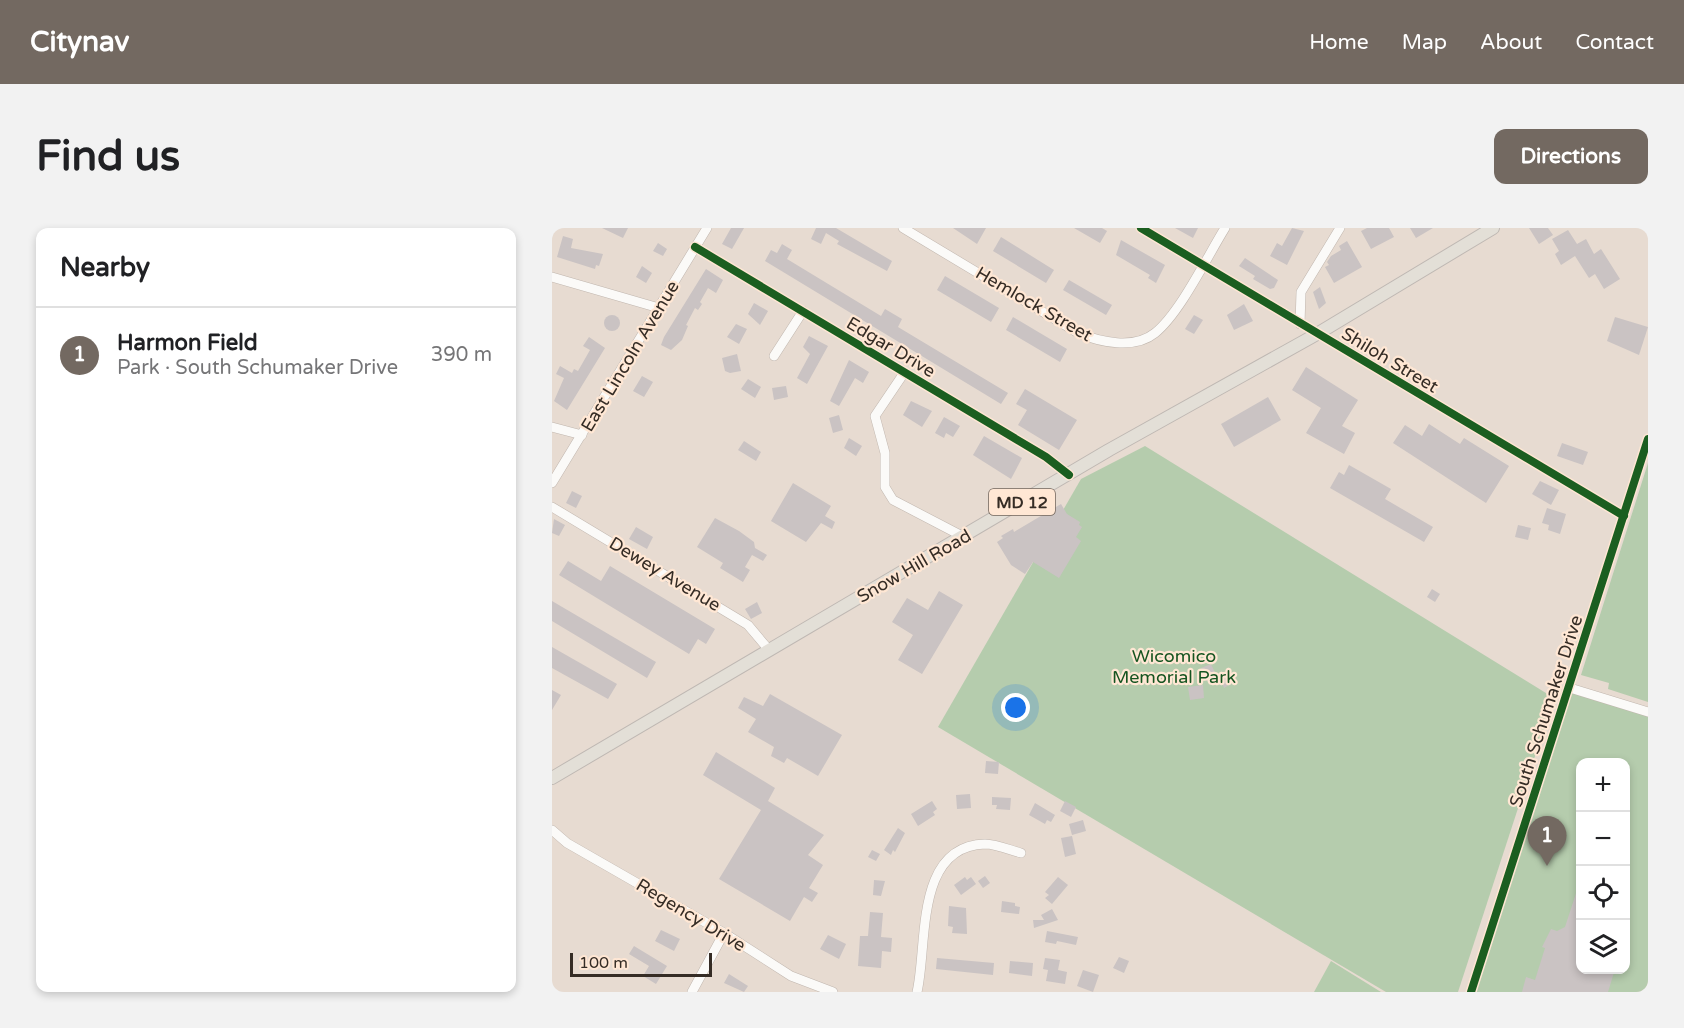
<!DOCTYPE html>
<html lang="en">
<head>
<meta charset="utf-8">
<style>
  body { margin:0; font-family:"Varela Round",sans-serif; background:#f2f2f2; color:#202124 }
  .controls { position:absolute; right:18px; bottom:18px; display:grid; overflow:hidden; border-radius:12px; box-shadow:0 3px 9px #0003 }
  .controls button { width:54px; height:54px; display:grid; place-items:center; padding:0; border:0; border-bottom:2px solid #e0e0e0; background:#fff; color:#202124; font:30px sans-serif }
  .scale { position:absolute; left:18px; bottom:15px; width:142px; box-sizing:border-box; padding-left:6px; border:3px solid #352c25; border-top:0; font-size:16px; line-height:21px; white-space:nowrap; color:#352c25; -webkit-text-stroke:4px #ffe7d4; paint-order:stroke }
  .you { position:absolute; left:464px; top:480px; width:21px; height:21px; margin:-15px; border:4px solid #fff; border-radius:50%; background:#1a73e8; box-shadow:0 0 0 9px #1a73e833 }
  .badge { display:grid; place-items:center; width:39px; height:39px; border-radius:50%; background:#736961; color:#fff; font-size:20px; font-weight:700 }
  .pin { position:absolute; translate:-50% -50px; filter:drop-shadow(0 2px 3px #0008) }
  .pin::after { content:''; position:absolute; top:32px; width:21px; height:18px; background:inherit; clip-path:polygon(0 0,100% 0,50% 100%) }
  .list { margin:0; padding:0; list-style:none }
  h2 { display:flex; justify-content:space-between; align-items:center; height:78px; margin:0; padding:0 24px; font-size:26px }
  h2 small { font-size:20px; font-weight:400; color:#757577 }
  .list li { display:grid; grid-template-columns:39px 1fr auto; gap:18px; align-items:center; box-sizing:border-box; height:96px; padding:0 24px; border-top:2px solid #e0e0e0 }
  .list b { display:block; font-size:22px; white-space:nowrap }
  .list p { margin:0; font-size:20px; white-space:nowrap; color:#757577 }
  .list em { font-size:20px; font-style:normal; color:#757577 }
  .icon { flex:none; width:33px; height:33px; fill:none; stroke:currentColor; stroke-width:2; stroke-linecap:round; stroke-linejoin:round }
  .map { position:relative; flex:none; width:1096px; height:764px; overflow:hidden; border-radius:12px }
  header { display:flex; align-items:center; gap:36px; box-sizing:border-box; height:84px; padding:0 30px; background:#736961; color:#fff }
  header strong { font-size:28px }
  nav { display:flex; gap:33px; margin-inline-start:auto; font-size:21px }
  .intro { display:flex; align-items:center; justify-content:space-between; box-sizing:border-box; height:144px; padding:0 36px }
  h1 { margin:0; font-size:42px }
  .button { padding:15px 27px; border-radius:12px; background:#736961; color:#fff; font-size:21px; font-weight:700 }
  main { display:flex; gap:36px; padding:0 36px }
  aside { flex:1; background:#fff; border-radius:12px; box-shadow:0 3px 9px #0003 }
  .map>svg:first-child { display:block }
</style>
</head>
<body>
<header>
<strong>Citynav</strong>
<nav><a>Home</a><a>Map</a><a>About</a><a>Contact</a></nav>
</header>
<div class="intro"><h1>Find us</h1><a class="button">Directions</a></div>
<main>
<aside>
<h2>Nearby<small></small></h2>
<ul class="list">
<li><span class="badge">1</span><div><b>Harmon Field</b><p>Park · South Schumaker Drive</p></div><em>390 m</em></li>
</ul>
</aside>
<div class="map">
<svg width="1096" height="764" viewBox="0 0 1096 764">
  <rect width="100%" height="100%" fill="#e7dbd1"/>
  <g fill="#b5ccad" fill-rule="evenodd">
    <polygon points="593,218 1002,470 906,764 834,764 386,499 529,251"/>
    <polygon points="1096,235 1096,474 1056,461 1057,455 1029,447"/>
    <path d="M1018 460 1096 482V764H923ZM1028 534H1074V742H1028Z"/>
    <polygon points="779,733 829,764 762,764"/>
  </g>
  <g fill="#cac3c3">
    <polygon points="50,0 76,0 71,10"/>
    <polygon points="179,0 192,0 180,21 170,16"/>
    <polygon points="264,0 284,0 340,33 335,43 285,16 287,13 274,5 269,16 259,11"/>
    <polygon points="401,0 434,0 425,16"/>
    <polygon points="522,0 550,0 555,3 548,15"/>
    <polygon points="623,0 646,0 641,10"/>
    <polygon points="740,0 752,3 735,37 718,28 725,15 730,18"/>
    <polygon points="815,0 837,0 842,9 819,21 809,3"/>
    <polygon points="858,0 881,0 864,10"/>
    <polygon points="977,0 996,0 1001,7 987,16"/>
    <polygon points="1016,2 1025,16 1034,11 1042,26 1049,21 1068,51 1052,61 1043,46 1037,50 1023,28 1009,37 1003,26 1007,23 1000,11"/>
    <polygon points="11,8 21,11 19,20 51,26 47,38 44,37 43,41 5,29"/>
    <polygon points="449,9 502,42 494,55 441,23"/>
    <polygon points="569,12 613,37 604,55 596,50 598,47 564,27"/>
    <polygon points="795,13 810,39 782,55 773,39 777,37 775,34 779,28 789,22 787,18"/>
    <polygon points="106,15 115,21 111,28 101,23"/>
    <polygon points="230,16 240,22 235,31 329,88 333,81 350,91 346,99 456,165 449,176 213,33 219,22 225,25"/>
    <polygon points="693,30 726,52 722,60 718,61 701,51 703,48 687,38"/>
    <polygon points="90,38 100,45 94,55 84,49"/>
    <polygon points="154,41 171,52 164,65 156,60 148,74 150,76 146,82 143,80 134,97 136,98 130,112 119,122 109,117 112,109"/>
    <polygon points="393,48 447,80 439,94 385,62"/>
    <polygon points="517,52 560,77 554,87 511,62"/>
    <polygon points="768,59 774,75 767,81 761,64"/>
    <polygon points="202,75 216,83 208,97 196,86"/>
    <polygon points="692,76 701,93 682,102 675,87"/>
    <polygon points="642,87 651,92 642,106 633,101"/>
    <circle cx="60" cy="95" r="8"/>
    <polygon points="461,89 515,121 508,134 454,102"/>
    <polygon points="1063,89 1096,99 1087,127 1055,113"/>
    <polygon points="184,96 195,101 187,116 175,109"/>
    <polygon points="257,108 276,118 255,156 245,150 258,126 251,119"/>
    <polygon points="37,109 53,120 15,182 2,173 12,150 4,146 8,138 20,145 22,141 26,143 38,122 31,118"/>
    <polygon points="185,126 189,143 178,145 173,143 170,130"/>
    <polygon points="297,132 317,144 311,155 303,150 287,178 278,173"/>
    <polygon points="754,139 806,172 790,198 803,205 792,226 754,205 769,180 740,162"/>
    <polygon points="90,148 101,154 92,169 81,163"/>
    <polygon points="196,151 209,159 203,170 189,161"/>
    <polygon points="234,158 236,169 222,172 220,160"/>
    <polygon points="473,161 525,192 507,222 466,197 475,182 464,176"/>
    <polygon points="716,169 729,192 682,219 669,196"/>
    <polygon points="359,173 380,183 370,199 351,187"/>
    <polygon points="287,187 291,202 281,205 277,190"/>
    <polygon points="392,189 408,198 401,209 394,205 392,210 383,205"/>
    <polygon points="877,196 908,216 912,210 957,238 934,275 841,215 853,197 870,208"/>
    <polygon points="432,208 470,230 459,251 421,227"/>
    <polygon points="297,210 310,218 304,228 292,220"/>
    <polygon points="192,213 209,224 204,233 186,222"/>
    <polygon points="1010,215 1036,224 1031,237 1005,228"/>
    <polygon points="797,237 839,261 833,271 881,299 872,314 778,260 787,244 792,247"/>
    <polygon points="988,253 1007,262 999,277 980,266"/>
    <polygon points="241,255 279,278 273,288 283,294 280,301 269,295 254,314 219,293"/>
    <polygon points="20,263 30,268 24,280 14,275"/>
    <polygon points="509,276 515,286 528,294 527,297 530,299 524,309 529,313 507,350 481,334 473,346 459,337 445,314 451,310 449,308 461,301 462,304"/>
    <polygon points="995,280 1014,286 1008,306 996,302 997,297 990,295"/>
    <polygon points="163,290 187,303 202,314 203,320 215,327 211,333 200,327 193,339 198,342 191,354 168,340 171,335 145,319"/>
    <polygon points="2,291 13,297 7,308 0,305"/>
    <polygon points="966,297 979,300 976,312 963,309"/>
    <polygon points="84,299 101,309 95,321 77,311"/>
    <polygon points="16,333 49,353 58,338 163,401 154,416 146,411 137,426 7,347"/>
    <polygon points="880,361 888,366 883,374 875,369"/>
    <polygon points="387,363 411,377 370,446 346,432 361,407 340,394 355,370 376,382"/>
    <polygon points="0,373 104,434 95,450 0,393"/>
    <polygon points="205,374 210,385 199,391 193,381"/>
    <polygon points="0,419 65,456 56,471 0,440"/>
    <polygon points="659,436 665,449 655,453 649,440"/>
    <polygon points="674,448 677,457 672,460 668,450"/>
    <polygon points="651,457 652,470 638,472 636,459"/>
    <polygon points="0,462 9,467 0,482"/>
    <polygon points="218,466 290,507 266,548 235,530 232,535 219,528 222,519 196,504 204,491 186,480 192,469 211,478"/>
    <polygon points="164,524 223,560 216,573 272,607 256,627 271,637 257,660 266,665 260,674 252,669 238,693 167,651 209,582 151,547"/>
    <polygon points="434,533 447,534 446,546 433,545"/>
    <polygon points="418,566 419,580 405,581 404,567"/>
    <polygon points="440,569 459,570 458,582 444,581 445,577 440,577"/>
    <polygon points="380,573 385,581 381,584 383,587 366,598 359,586"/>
    <polygon points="513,573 524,579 519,589 508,583"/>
    <polygon points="483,575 503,587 499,594 495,592 493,596 477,587"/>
    <polygon points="531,592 534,603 520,607 517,596"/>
    <polygon points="346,600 353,605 343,624 341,622 339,627 332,622"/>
    <polygon points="520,608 524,626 513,629 509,610"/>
    <polygon points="320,622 328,626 324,633 316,629"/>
    <polygon points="433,648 438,655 431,660 426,653"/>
    <polygon points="413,649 415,652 419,649 424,656 409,667 402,657"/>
    <polygon points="506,649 516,657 500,676 493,670 497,667 493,664"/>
    <polygon points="322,652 333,653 329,668 321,667"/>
    <polygon points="1027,656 1029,741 1063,741 1056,764 970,764 974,749 983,752 993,720 990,719 999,701 1005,703 1013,699"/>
    <polygon points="450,673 463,675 463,678 468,679 467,686 449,684"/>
    <polygon points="397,678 414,680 415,706 400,705 401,699 396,698"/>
    <polygon points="500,681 506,692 482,700 481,692 492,692 489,687"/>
    <polygon points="318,684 331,685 329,709 340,710 339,724 330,723 329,740 306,738 308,708 316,708"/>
    <polygon points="109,702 128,711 122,723 103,713"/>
    <polygon points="495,703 526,709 524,717 505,713 504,716 493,714"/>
    <polygon points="276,707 294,716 287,731 268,721"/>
    <polygon points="82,718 115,738 104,756 91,748 97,738 77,726"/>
    <polygon points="567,729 577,733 572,745 561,740"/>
    <polygon points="385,730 442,735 441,747 384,741"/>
    <polygon points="493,730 508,732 506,742 515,744 513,756 494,753 496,742 491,741"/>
    <polygon points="458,733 481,735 480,748 457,745"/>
    <polygon points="531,742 547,747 541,764 525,758"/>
    <polygon points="177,746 196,758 192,764 172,755"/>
  </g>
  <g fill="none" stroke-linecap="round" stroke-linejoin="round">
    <g stroke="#c0b6ae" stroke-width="10">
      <g id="minor">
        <path d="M351 0 526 105C548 114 582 122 603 105 628 85 655 29 673 0"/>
        <polyline points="589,0 1072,288"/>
        <polyline points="143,19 494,229 517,247"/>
        <polyline points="0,49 107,80"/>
        <polyline points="748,96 749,64 788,0"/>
        <polyline points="222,128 251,83"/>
        <polyline points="352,145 323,188 333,225 333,259 341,272 412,309"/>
        <polyline points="0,199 30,207"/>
        <polyline points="0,255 155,0"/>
        <polyline points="0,279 196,397 217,422"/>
        <polyline points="1018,460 1096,484"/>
        <polyline points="0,602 15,615 172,705 239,748 281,764"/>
        <polyline points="140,764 172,705"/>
        <path d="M365 764C376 717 362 618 433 616 444 616 458 622 469 625"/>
        <polyline points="919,764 1096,211"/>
      </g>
    </g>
    <g stroke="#bfb8b3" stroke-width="14">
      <polyline id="major" points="0,550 557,222 765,106 941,0"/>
    </g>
    <use href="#minor" stroke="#fbfaf8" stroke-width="9"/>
    <use href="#major" stroke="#e3dfd7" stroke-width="12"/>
    <g stroke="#ffe7d4" stroke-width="11">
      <g id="cycleway">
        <polyline points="589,0 1072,288"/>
        <polyline points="143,19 494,229 517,247"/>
        <polyline points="919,764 1096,211"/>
      </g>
    </g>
    <use href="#cycleway" stroke="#1b5e20" stroke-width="8"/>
  </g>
  <g text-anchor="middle" stroke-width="4.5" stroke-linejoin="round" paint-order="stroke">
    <rect fill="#ffe7d4" stroke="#72645a" stroke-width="1.5" x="437" y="261" width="66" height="26" rx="4.5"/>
    <g font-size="16" font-weight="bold" fill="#352c25">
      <text x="470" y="280">MD 12</text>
    </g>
    <g font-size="18" fill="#352c25" stroke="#ffe7d4">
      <text transform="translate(482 76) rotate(30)" y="6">Hemlock Street</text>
      <text transform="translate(339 119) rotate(31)" y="6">Edgar Drive</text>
      <text transform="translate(78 128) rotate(-59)" y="6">East Lincoln Avenue</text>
      <text transform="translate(838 132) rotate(31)" y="6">Shiloh Street</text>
      <text transform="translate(362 338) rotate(-30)" y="6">Snow Hill Road</text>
      <text transform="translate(113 346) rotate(31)" y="6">Dewey Avenue</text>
      <text transform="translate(994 483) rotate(-72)" y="6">South Schumaker Drive</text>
      <text transform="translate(139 687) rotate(31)" y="6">Regency Drive</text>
    </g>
    <g font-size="18" fill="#155420" stroke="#ffe7d4">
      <text x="622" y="434">Wicomico<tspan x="622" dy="21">Memorial Park</tspan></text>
    </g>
  </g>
</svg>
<div class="controls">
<button>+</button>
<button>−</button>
<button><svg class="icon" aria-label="locate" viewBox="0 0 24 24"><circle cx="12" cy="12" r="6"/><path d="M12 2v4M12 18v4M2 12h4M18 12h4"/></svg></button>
<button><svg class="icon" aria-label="layers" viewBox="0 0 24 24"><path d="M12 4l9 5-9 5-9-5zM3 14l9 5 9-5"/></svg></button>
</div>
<div class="scale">100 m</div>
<div class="you"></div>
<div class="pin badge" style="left:995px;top:638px">1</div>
</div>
</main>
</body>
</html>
